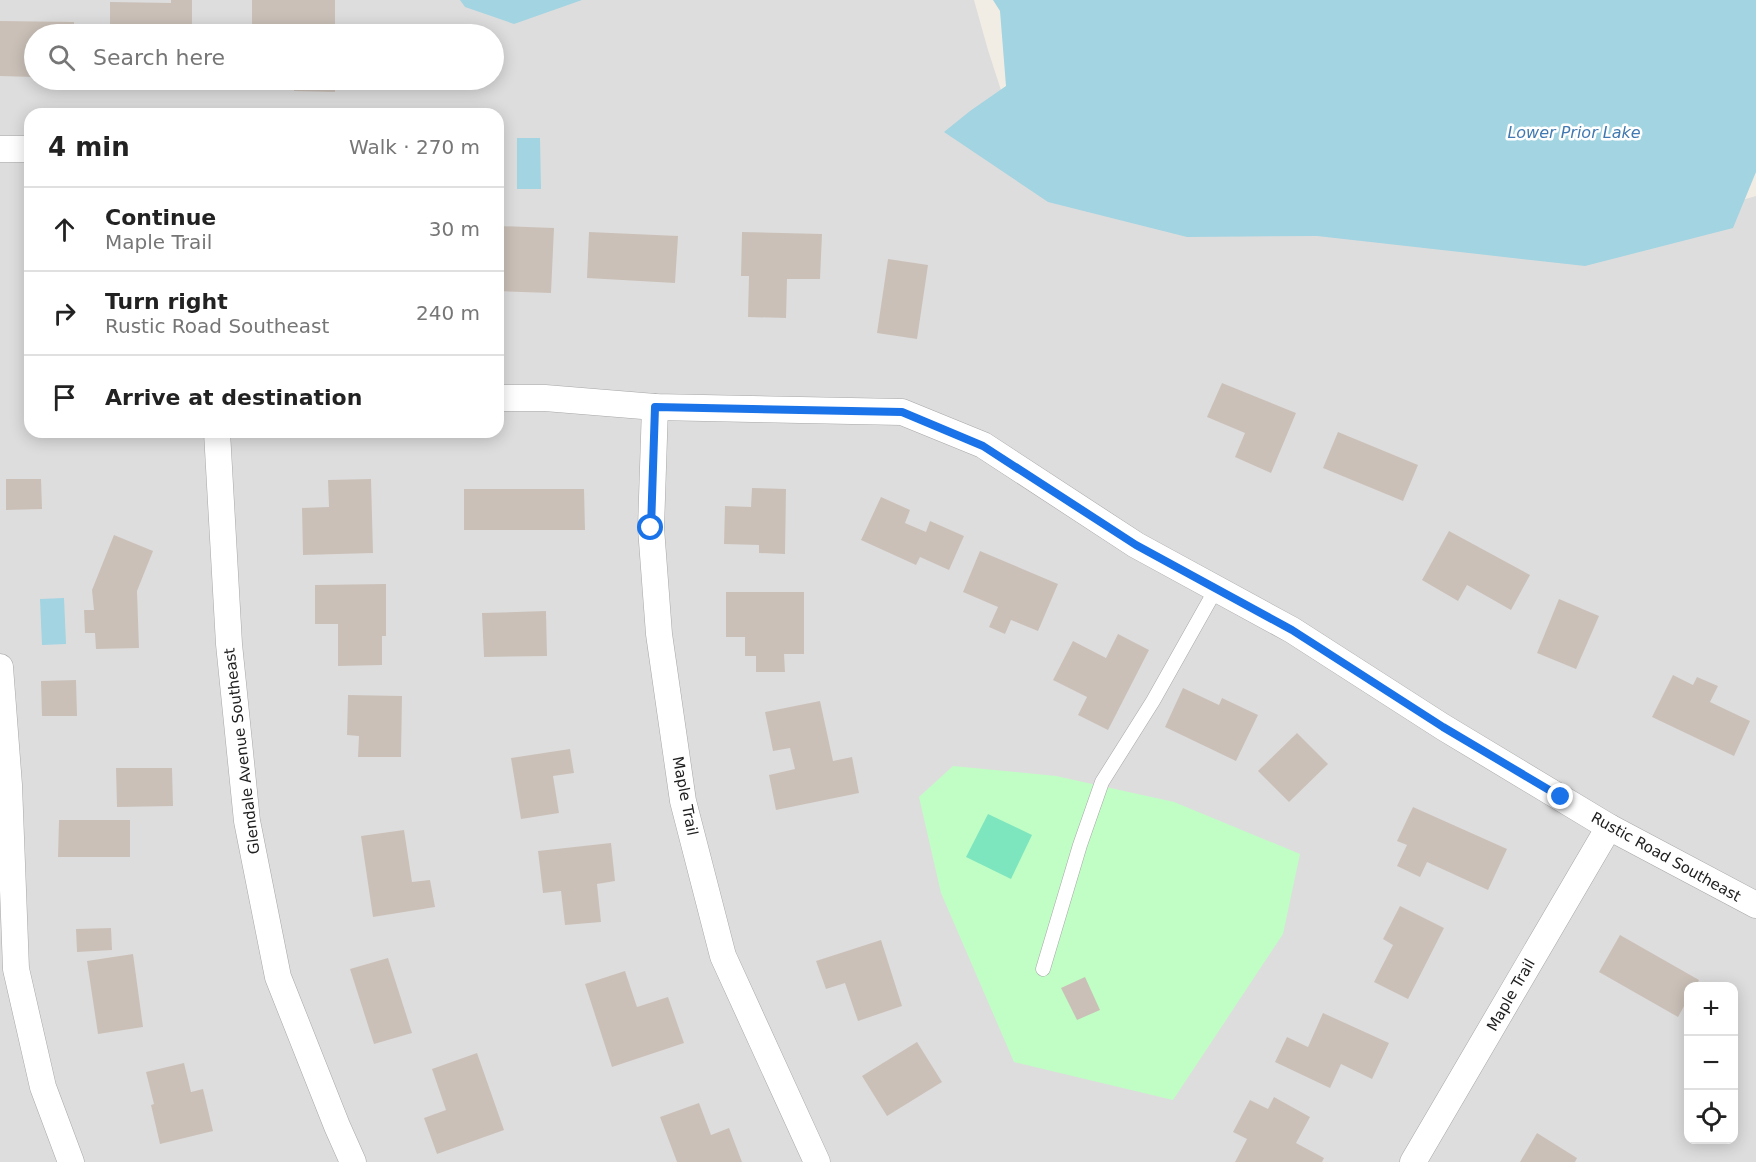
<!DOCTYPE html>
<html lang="en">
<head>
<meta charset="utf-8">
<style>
  body { margin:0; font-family:"DejaVu Sans",sans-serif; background:#f2f2f2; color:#222 }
  .controls { position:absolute; right:18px; bottom:18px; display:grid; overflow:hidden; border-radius:12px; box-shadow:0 3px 15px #0003 }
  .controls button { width:54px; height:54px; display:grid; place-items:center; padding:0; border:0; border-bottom:2px solid #e0e0e0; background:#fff; color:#222; font:30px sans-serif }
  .stop { position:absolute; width:18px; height:18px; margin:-14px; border:4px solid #1a73e8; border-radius:50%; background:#fff }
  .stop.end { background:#1a73e8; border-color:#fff; box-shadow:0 2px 6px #0008 }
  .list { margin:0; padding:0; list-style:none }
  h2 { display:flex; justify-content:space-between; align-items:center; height:78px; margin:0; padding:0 24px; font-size:26px }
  h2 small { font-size:20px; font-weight:400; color:#767676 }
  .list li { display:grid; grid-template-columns:39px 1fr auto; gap:18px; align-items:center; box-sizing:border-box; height:84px; padding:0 24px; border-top:2px solid #e0e0e0 }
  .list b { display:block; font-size:22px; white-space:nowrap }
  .list p { margin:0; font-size:20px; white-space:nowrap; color:#767676 }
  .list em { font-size:20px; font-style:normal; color:#767676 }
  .icon { flex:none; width:33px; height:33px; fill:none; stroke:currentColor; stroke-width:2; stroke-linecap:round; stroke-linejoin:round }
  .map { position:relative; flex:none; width:1756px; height:1162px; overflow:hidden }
  .search { position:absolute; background:#fff; box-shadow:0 3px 15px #0003; left:24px; top:24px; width:480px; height:66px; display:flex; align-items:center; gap:15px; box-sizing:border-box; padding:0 21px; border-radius:33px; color:#767676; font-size:22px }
  .panel { position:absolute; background:#fff; box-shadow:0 3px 15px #0003; left:24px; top:108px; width:480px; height:330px; border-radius:18px }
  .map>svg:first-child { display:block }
</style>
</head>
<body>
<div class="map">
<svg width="1756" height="1162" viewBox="0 0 1756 1162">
  <rect width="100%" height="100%" fill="#f1ede5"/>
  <path fill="#dedddd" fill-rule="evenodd" d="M0 0H974L988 50 1031 183 1652 226 1756 196V1162H0ZM34 34H494V80H34ZM30 114H498V432H30ZM1688 986H1734V1140H1688Z"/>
  <polygon fill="#c0fec5" points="953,766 1056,776 1174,802 1300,854 1283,934 1173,1100 1014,1062 941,893 919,797"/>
  <polygon fill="#7de6be" points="988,814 1032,835 1011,879 966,857"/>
  <g fill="#a2d4e2">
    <polygon points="460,0 582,0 514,24 465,7"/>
    <polygon points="993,0 1756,0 1756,172 1733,228 1585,266 1317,236 1187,237 1048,202 944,132 970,111 1006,86 1000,11"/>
    <polygon points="517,138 540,138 541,189 517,189"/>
    <polygon points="64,598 66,644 42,645 40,599"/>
  </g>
  <g fill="#cac0b8">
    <polygon points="171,0 192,0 192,32 211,33 211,34 131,34 131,28 110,28 110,2 171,3"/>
    <rect x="252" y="0" width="83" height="34"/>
    <polygon points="0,21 74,22 74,34 34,34 34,77 0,76"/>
    <polygon points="294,80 335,80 335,92 294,91"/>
    <polygon points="498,226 554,228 551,293 498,291"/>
    <polygon points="589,232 678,236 675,283 587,278"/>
    <polygon points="742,232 822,234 820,279 787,279 786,318 748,317 749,276 741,276"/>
    <polygon points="888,259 928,265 917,339 877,333"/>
    <polygon points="1222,383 1296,413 1271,473 1235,457 1245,433 1207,417"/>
    <polygon points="1338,432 1418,465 1403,501 1323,468"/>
    <polygon points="6,479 41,479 42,509 6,510"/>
    <polygon points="371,479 373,553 303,555 302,508 329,507 328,480"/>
    <polygon points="752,488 786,489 785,554 759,553 759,545 724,544 725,506 751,507"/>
    <polygon points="464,489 584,489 585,530 464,530"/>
    <polygon points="881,497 910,510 905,523 926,532 930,521 964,536 949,570 920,557 916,565 861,540"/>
    <polygon points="1449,531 1530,575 1511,610 1467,585 1458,601 1422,580"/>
    <polygon points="114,535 153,551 137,591 139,648 96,649 95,633 85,633 84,610 94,610 92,590"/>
    <polygon points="980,551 1058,584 1038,631 1011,620 1005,634 989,627 998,607 963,592"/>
    <polygon points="386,584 386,636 382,636 382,665 338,666 338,624 315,624 315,585"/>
    <polygon points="726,592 804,592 804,654 784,654 785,672 756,672 756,656 745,656 745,637 726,637"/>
    <polygon points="1559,599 1599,616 1576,669 1537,653"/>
    <polygon points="546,611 547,656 484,657 482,613"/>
    <polygon points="1118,634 1149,650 1108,730 1078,715 1087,697 1053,680 1073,641 1106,658"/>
    <polygon points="1673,675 1693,685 1697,677 1718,686 1710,702 1750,721 1734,756 1652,717"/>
    <polygon points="76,680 77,716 42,716 41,681"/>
    <polygon points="1183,688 1219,705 1222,698 1258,715 1236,761 1165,727"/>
    <polygon points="348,695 402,696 401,757 358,757 359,736 347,735"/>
    <polygon points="820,701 833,761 852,757 859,793 776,810 769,775 795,769 790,748 773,751 765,712"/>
    <polygon points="1297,733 1328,764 1289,802 1258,771"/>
    <polygon points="570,749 574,773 553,776 559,813 521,819 511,758"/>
    <polygon points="116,768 172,768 173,806 117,807"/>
    <polygon points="1413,807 1507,849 1488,890 1427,862 1420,877 1397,866 1407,845 1397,841"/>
    <polygon points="59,820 130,820 130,857 58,857"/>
    <polygon points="404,830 412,882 430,880 435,907 373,917 361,836"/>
    <polygon points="611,843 615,881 597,884 601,922 565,925 561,891 543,893 538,851"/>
    <polygon points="1400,906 1444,928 1408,999 1374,982 1393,945 1383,939"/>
    <polygon points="111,928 112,950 77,952 76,929"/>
    <polygon points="1620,935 1699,980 1696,986 1688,986 1688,999 1678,1017 1599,972"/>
    <polygon points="881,940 902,1006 858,1021 845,983 826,989 816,961"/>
    <polygon points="133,954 143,1027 98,1034 87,961"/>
    <polygon points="388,958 412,1033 374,1044 350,969"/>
    <polygon points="625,971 637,1007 668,997 684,1043 612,1067 585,984"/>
    <polygon points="1085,977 1100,1010 1077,1020 1061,988"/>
    <polygon points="1323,1013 1389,1043 1372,1079 1341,1064 1330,1088 1275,1062 1287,1037 1308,1047"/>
    <polygon points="917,1042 942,1082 887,1116 862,1076"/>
    <polygon points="477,1053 504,1130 437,1154 424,1118 446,1110 432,1069"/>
    <polygon points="184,1063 191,1092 203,1089 213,1131 160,1144 151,1105 154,1104 146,1072"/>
    <polygon points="1274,1097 1310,1117 1296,1143 1324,1158 1322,1162 1235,1162 1247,1139 1233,1132 1250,1100 1268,1109"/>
    <polygon points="699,1103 711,1135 729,1128 742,1162 677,1162 660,1117"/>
    <polygon points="1537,1133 1577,1158 1575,1162 1520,1162"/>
  </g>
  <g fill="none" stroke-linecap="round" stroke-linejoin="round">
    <g stroke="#a7a7a7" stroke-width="15">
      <polyline id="lane" points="1043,969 1080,845 1102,782 1153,701 1216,589"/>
    </g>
    <g stroke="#a7a7a7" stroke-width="27">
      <g id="street">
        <polyline points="0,149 30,149"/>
        <polyline points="498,398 545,398 655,407 902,412 983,445 1136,545 1292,630 1443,727 1609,827 1756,905"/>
        <polyline points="655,407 651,528 659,634 683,801 723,956 817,1162"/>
        <polyline points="217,432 229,644 247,821 278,977 337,1126 353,1162"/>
        <polyline points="0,667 9,785 16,969 43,1087 71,1162"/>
        <polyline points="1413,1162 1609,827"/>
      </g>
    </g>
    <use href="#lane" stroke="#fff" stroke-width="14"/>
    <use href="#street" stroke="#fff" stroke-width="26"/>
  </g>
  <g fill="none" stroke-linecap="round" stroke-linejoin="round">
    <polyline stroke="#1a73e8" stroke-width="8" points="651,528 655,407 902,412 983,446 1136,545 1292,630 1443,727 1561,797"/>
  </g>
  <g text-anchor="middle" stroke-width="5" stroke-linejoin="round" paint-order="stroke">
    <g font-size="15" fill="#202020" stroke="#fff">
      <text transform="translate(242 751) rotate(-97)" y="5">Glendale Avenue Southeast</text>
      <text transform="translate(685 796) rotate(79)" y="5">Maple Trail</text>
      <text transform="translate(1666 857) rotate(29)" y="5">Rustic Road Southeast</text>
      <text transform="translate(1511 995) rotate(-60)" y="5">Maple Trail</text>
    </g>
    <g font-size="16" font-style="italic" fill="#4079b1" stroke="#fff">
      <text x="1574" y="138">Lower Prior Lake</text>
    </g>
  </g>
</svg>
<div class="controls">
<button>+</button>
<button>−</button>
<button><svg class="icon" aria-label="locate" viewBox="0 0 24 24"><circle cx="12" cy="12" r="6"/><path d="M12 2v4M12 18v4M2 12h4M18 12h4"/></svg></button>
</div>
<div class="stop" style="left:651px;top:528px"></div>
<div class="stop end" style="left:1561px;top:797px"></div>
<div class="search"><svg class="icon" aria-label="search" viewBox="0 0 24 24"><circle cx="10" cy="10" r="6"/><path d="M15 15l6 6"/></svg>Search here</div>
<section class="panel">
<h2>4 min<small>Walk · 270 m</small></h2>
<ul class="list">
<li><svg class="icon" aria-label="ahead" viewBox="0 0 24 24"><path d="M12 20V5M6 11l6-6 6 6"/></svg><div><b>Continue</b><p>Maple Trail</p></div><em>30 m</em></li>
<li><svg class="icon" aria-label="right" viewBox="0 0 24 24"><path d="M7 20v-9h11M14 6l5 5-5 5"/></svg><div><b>Turn right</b><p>Rustic Road Southeast</p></div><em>240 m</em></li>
<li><svg class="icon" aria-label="arrive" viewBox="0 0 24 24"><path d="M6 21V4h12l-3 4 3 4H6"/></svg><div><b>Arrive at destination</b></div></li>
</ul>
</section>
</div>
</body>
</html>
